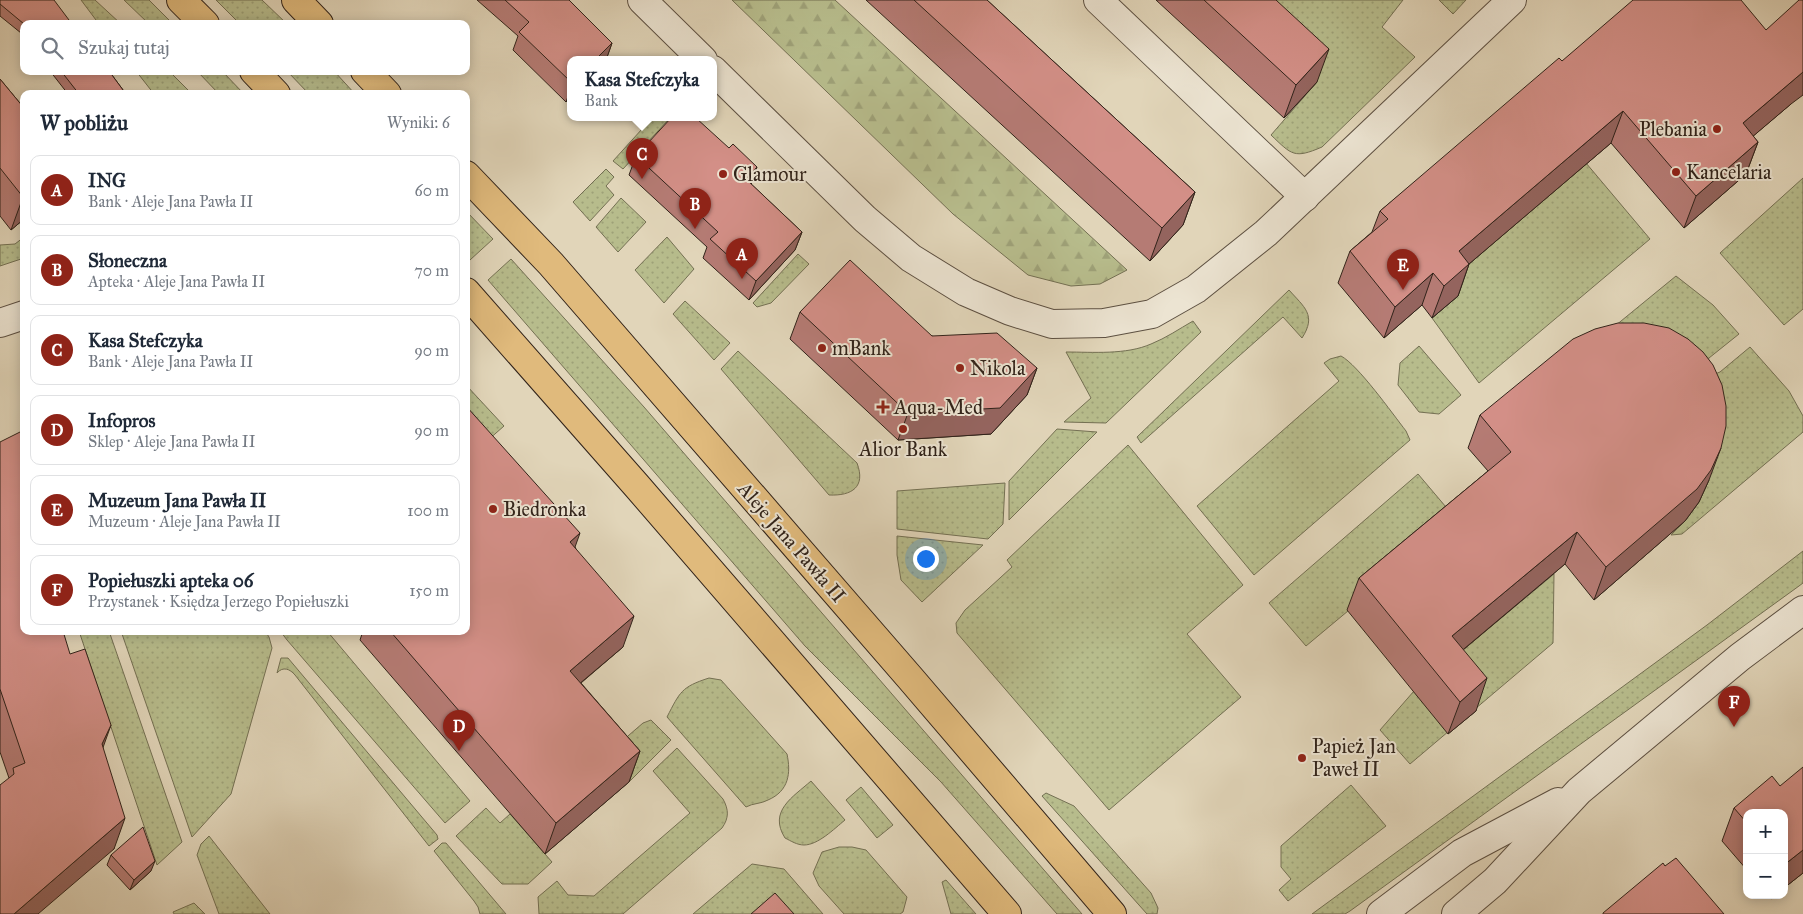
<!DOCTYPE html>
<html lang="pl">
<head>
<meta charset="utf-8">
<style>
  body { margin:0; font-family:"IM FELL Great Primer",serif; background:#f2f2f3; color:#1f2937 }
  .controls { position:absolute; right:15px; bottom:15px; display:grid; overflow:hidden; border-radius:10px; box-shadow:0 2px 12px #0003 }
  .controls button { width:45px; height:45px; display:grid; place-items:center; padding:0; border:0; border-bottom:1px solid #e0e1e3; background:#fff; color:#1f2937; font:25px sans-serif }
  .you { position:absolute; left:925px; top:558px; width:18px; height:18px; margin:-12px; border:4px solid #fff; border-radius:50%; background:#1a73e8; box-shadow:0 0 0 8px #1a73e833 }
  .badge { display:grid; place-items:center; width:32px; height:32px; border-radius:50%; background:#8f2418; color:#fff; font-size:16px; font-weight:700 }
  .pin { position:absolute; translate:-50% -41px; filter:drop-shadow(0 1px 2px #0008) }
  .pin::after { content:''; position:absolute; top:26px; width:18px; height:15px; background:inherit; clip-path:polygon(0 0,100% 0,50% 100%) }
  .popup { position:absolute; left:567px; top:56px; width:150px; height:65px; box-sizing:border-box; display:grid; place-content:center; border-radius:10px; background:#fff; filter:drop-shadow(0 1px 4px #0005); font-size:16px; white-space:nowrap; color:#747a83 }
  .popup b { font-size:19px; color:#1f2937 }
  .popup::after { content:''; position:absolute; left:50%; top:100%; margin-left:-10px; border:10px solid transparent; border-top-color:#fff }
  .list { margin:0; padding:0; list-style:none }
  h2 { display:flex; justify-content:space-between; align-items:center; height:65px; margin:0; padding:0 20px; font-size:21px }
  h2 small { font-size:16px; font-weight:400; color:#747a83 }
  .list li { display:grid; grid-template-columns:32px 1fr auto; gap:15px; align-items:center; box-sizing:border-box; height:70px; margin:0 10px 10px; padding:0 10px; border:1px solid #e0e1e3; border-radius:10px }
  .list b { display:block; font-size:19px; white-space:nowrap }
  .list p { margin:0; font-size:16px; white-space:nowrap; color:#747a83 }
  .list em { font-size:16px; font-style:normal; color:#747a83 }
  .icon { flex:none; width:28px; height:28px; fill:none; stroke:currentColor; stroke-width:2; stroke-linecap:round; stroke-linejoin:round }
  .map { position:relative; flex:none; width:1803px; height:914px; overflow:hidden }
  .search { position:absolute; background:#fff; box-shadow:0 2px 12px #0003; left:20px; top:20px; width:450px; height:55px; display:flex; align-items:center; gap:12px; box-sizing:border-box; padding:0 18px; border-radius:10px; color:#747a83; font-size:19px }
  .panel { position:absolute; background:#fff; box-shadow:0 2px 12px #0003; left:20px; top:90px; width:450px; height:545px; border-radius:10px }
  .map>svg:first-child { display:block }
</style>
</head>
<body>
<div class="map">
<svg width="1803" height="914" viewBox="0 0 1803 914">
  <defs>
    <pattern id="grass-dots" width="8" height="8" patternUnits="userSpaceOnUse" patternTransform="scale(1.25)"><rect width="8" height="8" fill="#b7bc8c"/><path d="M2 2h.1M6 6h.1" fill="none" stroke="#9ea178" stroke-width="1.8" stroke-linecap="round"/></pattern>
    <pattern id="forest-firs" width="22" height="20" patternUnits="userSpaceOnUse" patternTransform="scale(1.25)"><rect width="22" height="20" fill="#b7bc8c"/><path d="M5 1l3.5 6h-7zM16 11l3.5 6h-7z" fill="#9ea178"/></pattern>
  </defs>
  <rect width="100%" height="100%" fill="#e1d5b9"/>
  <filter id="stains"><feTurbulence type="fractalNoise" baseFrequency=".004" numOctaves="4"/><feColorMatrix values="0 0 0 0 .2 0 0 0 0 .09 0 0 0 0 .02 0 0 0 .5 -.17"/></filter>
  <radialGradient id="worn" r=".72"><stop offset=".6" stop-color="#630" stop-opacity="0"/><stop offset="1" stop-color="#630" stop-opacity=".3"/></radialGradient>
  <g fill="url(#grass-dots)" stroke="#747053">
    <polygon points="81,0 95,0 121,24 99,24"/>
    <polygon points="124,0 149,0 173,24 149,24"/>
    <polygon points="216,0 262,0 287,24 240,24"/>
    <path d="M1228 0H1403L1382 27 1415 57 1322 147C1294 159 1292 155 1271 135L1317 82Z"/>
    <polygon points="1439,0 1466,0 1453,14"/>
    <polygon points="136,71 169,71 192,94 154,94"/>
    <polygon points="197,71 222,71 244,94 219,94"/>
    <polygon points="287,71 334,71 355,94 309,94"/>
    <polygon points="652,118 682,118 676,124 669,119 623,169 613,161"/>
    <polygon points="1586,163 1650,239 1479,383 1432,318 1458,296 1447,283"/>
    <polygon points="606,169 614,177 606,186 614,195 590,221 573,202"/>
    <polygon points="1803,178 1803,309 1784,325 1720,253"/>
    <polygon points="621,198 646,222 618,252 596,227"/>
    <polygon points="466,211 493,239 470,260 466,257"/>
    <polygon points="24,237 24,258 0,266 0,245 15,244"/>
    <polygon points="667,237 694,269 664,303 635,270"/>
    <polygon points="798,254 809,264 771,303 757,307 753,303"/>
    <polygon points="511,259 644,407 1082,914 1057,914 941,782 805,646 488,280"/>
    <polygon points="1676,276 1713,305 1739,334 1709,358 1692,383 1720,372 1750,347 1789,391 1803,416 1803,432 1682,534 1671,535 1685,521 1560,371"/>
    <path d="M1289 290C1304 307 1317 315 1302 338L1283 317 1141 443 1137 437Z"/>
    <polygon points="685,301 730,343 714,360 673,314"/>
    <path d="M1193 321 1201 332 1106 423 1064 422 1091 398 1066 352C1093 352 1126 355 1151 344 1166 338 1179 329 1193 321Z"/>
    <polygon points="1419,346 1461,395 1439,414 1419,412 1398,385 1400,363"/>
    <path d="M738 351 857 463C866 487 852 496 829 495L721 369Z"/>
    <path d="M1341 356C1358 365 1392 413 1406 431L1410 440 1254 575 1197 506 1339 381 1324 363 1330 359Z"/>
    <polygon points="466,385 504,426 471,455 466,450"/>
    <polygon points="1057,429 1097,432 1009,520 1009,481"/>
    <polygon points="1128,445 1243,585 1187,634 1241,697 1109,810 957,633 956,623 965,610 1012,567 1007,560"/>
    <polygon points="1418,474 1457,520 1306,646 1269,603"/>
    <polygon points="1005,483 1003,524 988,539 897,529 897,491"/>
    <polygon points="897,536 983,545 922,602 901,580 897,555"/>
    <polygon points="1803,551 1803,583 1799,586 1350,911 1345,914 1312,914 1707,625"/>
    <polygon points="1554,574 1553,643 1410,764 1380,730 1414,691"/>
    <polygon points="79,631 109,631 182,842 157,865"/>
    <polygon points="121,631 265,631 269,637 272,648 231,794 192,837"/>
    <polygon points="327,631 470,801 445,823 287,640 281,632"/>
    <path d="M281 658H288L437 835 438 839 429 846 295 675C290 669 283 666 277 673Z"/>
    <path d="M709 678 721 680 787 754C791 773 789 791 768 800 761 804 753 803 746 807L667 717C680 692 681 687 709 678Z"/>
    <polygon points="651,720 671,740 629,782 617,769 614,748 643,723"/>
    <path d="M677 748 723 799C729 810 729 818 722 828L623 914H539L538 897 557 881 568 895 594 896 690 813 653 771Z"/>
    <path d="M811 781 845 820C834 829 818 845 804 845 797 845 791 841 785 838 768 811 793 797 811 781Z"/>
    <polygon points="1351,785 1386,826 1288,901 1279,890 1291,879 1281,867 1281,846"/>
    <polygon points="861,787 893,825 877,838 846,800"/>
    <polygon points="1046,793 1074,806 1151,893 1158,908 1157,914 1147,914 1042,796"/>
    <polygon points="486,808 500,823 510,814 552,862 528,884 502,884 456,836"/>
    <polygon points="209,836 270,914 219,914 197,855 201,844"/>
    <polygon points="442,843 446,843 506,914 480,914 478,907 474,901 434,851"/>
    <polygon points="839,847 852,847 866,850 907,897 903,912 900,914 844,914 819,886 813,873 822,852"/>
    <polygon points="752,864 784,869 823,914 693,914"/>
    <polygon points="946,880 976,914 951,914 942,882"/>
    <polygon points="194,903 205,914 174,914 173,912"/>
  </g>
  <polygon fill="url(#forest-firs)" stroke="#747053" points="732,0 835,0 1127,270 1100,284 1071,286 1028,275 953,214"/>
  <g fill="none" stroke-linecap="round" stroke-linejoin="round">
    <g stroke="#5d5042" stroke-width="30">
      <g id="minor">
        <polyline points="642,0 703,60"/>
        <polyline points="1098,0 1305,197"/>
        <polyline points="713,70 865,219 911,258 966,292 1010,311 1052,324 1104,323 1152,314 1196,289 1266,233 1512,0"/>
        <polyline points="0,323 24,315"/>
        <polyline points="1381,914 1462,853 1558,802"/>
        <polyline points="1456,914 1495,881 1579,791 1740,657 1803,610"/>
      </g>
    </g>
    <g stroke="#31231a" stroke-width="30">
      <g id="major">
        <polyline points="181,0 205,24"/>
        <polyline points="296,0 319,24"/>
        <polyline points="254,71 276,94"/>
        <polyline points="365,71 387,94"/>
        <polyline points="466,175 551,264 911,679 1112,914"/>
        <polyline points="466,292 636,485 1007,914"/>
      </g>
    </g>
    <use href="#minor" stroke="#ece4d2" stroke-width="28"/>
    <use href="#major" stroke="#e0ba7c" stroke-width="28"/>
  </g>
  <g fill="#b57b74" stroke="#31231a">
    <polygon points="0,0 24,24 24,37 21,33 0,16"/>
    <polygon points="477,0 569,0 612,43 606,60 571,60 571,97 566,102 513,50 518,36"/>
    <polygon points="866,0 987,0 1195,192 1183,225 1150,261"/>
    <polygon points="1156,0 1276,0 1317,82 1284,118"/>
    <polygon points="1562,61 1791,104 1753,136 1758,142 1746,174 1684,228 1611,143 1469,264 1458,296 1432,318 1422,305 1384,338 1338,283 1350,251 1372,232 1380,211"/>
    <polygon points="50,71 109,71 126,94 68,94"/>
    <polygon points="0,79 24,108 24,219 11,230 0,216"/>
    <polygon points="636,156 751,184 802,232 795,250 749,300 703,258 707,247 629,175"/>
    <polygon points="800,312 932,336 1037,368 1027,395 991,434 898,440 790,339"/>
    <polygon points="1480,415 1709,480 1699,502 1685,521 1594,600 1565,564 1463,650 1476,711 1448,734 1347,610 1359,578 1488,471 1468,448"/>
    <polygon points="0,442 24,631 103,748 114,849 9,778 0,752"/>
    <polygon points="575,547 623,647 581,683 640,751 629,782 545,854 360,640 363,631 466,631"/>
    <polygon points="1780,786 1803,873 1784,888 1784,813 1747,813 1747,870 1722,841 1734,808"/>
    <polygon points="111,855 151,871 130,890 107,865"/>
    <polygon points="1768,895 1776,895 1771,899"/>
  </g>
  <g fill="#94645e" stroke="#31231a">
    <polygon points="612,43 606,60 595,60"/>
    <polygon points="1329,49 1317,82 1284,118 1296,85"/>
    <polygon points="1803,72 1803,95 1791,104 1731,155 1743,123"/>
    <polygon points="571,88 571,97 566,102"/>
    <polygon points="1623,111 1611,143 1469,264 1458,296 1432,318 1444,286 1459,251"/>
    <polygon points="1758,142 1746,174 1684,228 1696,196"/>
    <polygon points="757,167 751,185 746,179"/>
    <polygon points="1195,192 1183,225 1150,261 1162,228"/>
    <polygon points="24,196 24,219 11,230 23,197"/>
    <polygon points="802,232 795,250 749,300 756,281"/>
    <polygon points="1433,273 1422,305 1384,338 1395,307"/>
    <polygon points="1037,368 1027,395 991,434 898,440 908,413"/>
    <polygon points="1721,448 1709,480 1699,502 1685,521 1594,600 1606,567"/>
    <polygon points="1577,532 1565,564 1440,669 1452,636"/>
    <polygon points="580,533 569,564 570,542"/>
    <polygon points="634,616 623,647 559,701 570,671"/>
    <polygon points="1487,678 1476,711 1448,734 1460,702"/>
    <polygon points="111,725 100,756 102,744"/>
    <polygon points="640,751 629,782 545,854 556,823"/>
    <polygon points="125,818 114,849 38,914 14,914"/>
    <polygon points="1803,850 1803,873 1784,888 1784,865"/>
    <polygon points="155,861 151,871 130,890 134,880"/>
  </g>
  <g fill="#d38f87" stroke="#31231a">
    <polygon points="0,0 54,0 72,24 24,24 0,4"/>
    <polygon points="505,0 569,0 612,43 595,60 571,60 571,82 519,32 529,22"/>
    <polygon points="914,0 987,0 1195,192 1162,228"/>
    <polygon points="1204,0 1276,0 1329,49 1296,85"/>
    <polygon points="1633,0 1741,0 1766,30 1799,0 1803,0 1803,72 1743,123 1758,142 1696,196 1623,111 1459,251 1469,264 1444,286 1433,273 1395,307 1350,251 1388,219 1380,211 1559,58 1562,61"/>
    <polygon points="61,71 109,71 126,94 79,94"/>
    <polygon points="0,79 24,108 24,196 23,197 0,168"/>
    <polygon points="671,118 696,118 729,148 733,144 757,167 746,179 802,232 756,281 710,239 718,232 636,156"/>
    <polygon points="850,260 932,336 997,333 1037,368 1000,408 908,413 800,312"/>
    <polygon points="1618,323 1644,323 1669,328 1688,339 1703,352 1713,365 1722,385 1726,406 1726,426 1721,448 1711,470 1697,489 1606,567 1577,532 1452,636 1487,678 1460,702 1359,578 1511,452 1480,415 1573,339 1595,329"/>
    <polygon points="466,406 580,533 570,542 634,616 570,671 640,751 556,823 390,631 466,631"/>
    <polygon points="24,430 24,631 63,631 70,654 85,649 111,725 102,744 125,818 14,914 0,914 0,785 14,774 13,768 25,763 0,689 0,442"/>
    <polygon points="1803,767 1803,850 1784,865 1784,813 1747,813 1747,823 1734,808 1772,776 1780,786"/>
    <polygon points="143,827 155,861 134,880 111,855"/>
    <polygon points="1676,858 1724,914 1603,914 1603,913 1663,863 1665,866"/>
    <polygon points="775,893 794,914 751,914"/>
  </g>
  <g fill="#8f2418" stroke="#ece4d2" stroke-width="2">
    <circle cx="1717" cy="129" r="5"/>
    <circle cx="1676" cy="172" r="5"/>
    <circle cx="723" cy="174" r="5"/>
    <circle cx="822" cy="348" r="5"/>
    <circle cx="960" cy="368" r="5"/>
    <path d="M880.5 399.5h5v5h5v5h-5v5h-5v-5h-5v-5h5z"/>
    <circle cx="903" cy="429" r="5"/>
    <circle cx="493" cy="509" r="5"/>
    <circle cx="1302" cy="758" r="5"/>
  </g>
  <g text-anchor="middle" stroke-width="4" stroke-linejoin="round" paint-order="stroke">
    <g font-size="20" fill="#31231a" stroke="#ece4d2" text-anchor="start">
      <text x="1707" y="136" text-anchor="end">Plebania</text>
      <text x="1686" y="179">Kancelaria</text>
      <text x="733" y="181">Glamour</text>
      <text x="832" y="355">mBank</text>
      <text x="970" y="375">Nikola</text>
      <text x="894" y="414">Aqua-Med</text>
      <text x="903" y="456" text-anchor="middle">Alior Bank</text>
      <text x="503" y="516">Biedronka</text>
      <text x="1312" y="753">Papież Jan<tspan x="1312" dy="23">Paweł II</tspan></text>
    </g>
    <g font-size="20" fill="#31231a" stroke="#ece4d2">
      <text transform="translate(792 542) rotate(49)" y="7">Aleje Jana Pawła II</text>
    </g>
  </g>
  <rect width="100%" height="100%" filter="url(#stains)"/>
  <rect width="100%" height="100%" fill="url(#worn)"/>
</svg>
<div class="controls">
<button>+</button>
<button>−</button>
</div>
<div class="you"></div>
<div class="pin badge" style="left:742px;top:279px">A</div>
<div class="pin badge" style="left:695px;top:229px">B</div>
<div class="pin badge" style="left:642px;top:179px">C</div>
<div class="popup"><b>Kasa Stefczyka</b>Bank</div>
<div class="pin badge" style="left:459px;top:751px">D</div>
<div class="pin badge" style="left:1403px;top:290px">E</div>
<div class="pin badge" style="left:1734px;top:727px">F</div>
<div class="search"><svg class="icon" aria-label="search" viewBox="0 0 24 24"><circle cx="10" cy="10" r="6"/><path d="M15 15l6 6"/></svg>Szukaj tutaj</div>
<section class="panel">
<h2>W pobliżu<small>Wyniki: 6</small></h2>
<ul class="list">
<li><span class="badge">A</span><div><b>ING</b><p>Bank · Aleje Jana Pawła II</p></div><em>60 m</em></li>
<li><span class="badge">B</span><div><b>Słoneczna</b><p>Apteka · Aleje Jana Pawła II</p></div><em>70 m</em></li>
<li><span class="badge">C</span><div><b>Kasa Stefczyka</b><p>Bank · Aleje Jana Pawła II</p></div><em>90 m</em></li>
<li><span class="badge">D</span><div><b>Infopros</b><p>Sklep · Aleje Jana Pawła II</p></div><em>90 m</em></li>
<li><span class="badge">E</span><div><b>Muzeum Jana Pawła II</b><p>Muzeum · Aleje Jana Pawła II</p></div><em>100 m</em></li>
<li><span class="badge">F</span><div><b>Popiełuszki apteka 06</b><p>Przystanek · Księdza Jerzego Popiełuszki</p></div><em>150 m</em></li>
</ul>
</section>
</div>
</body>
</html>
